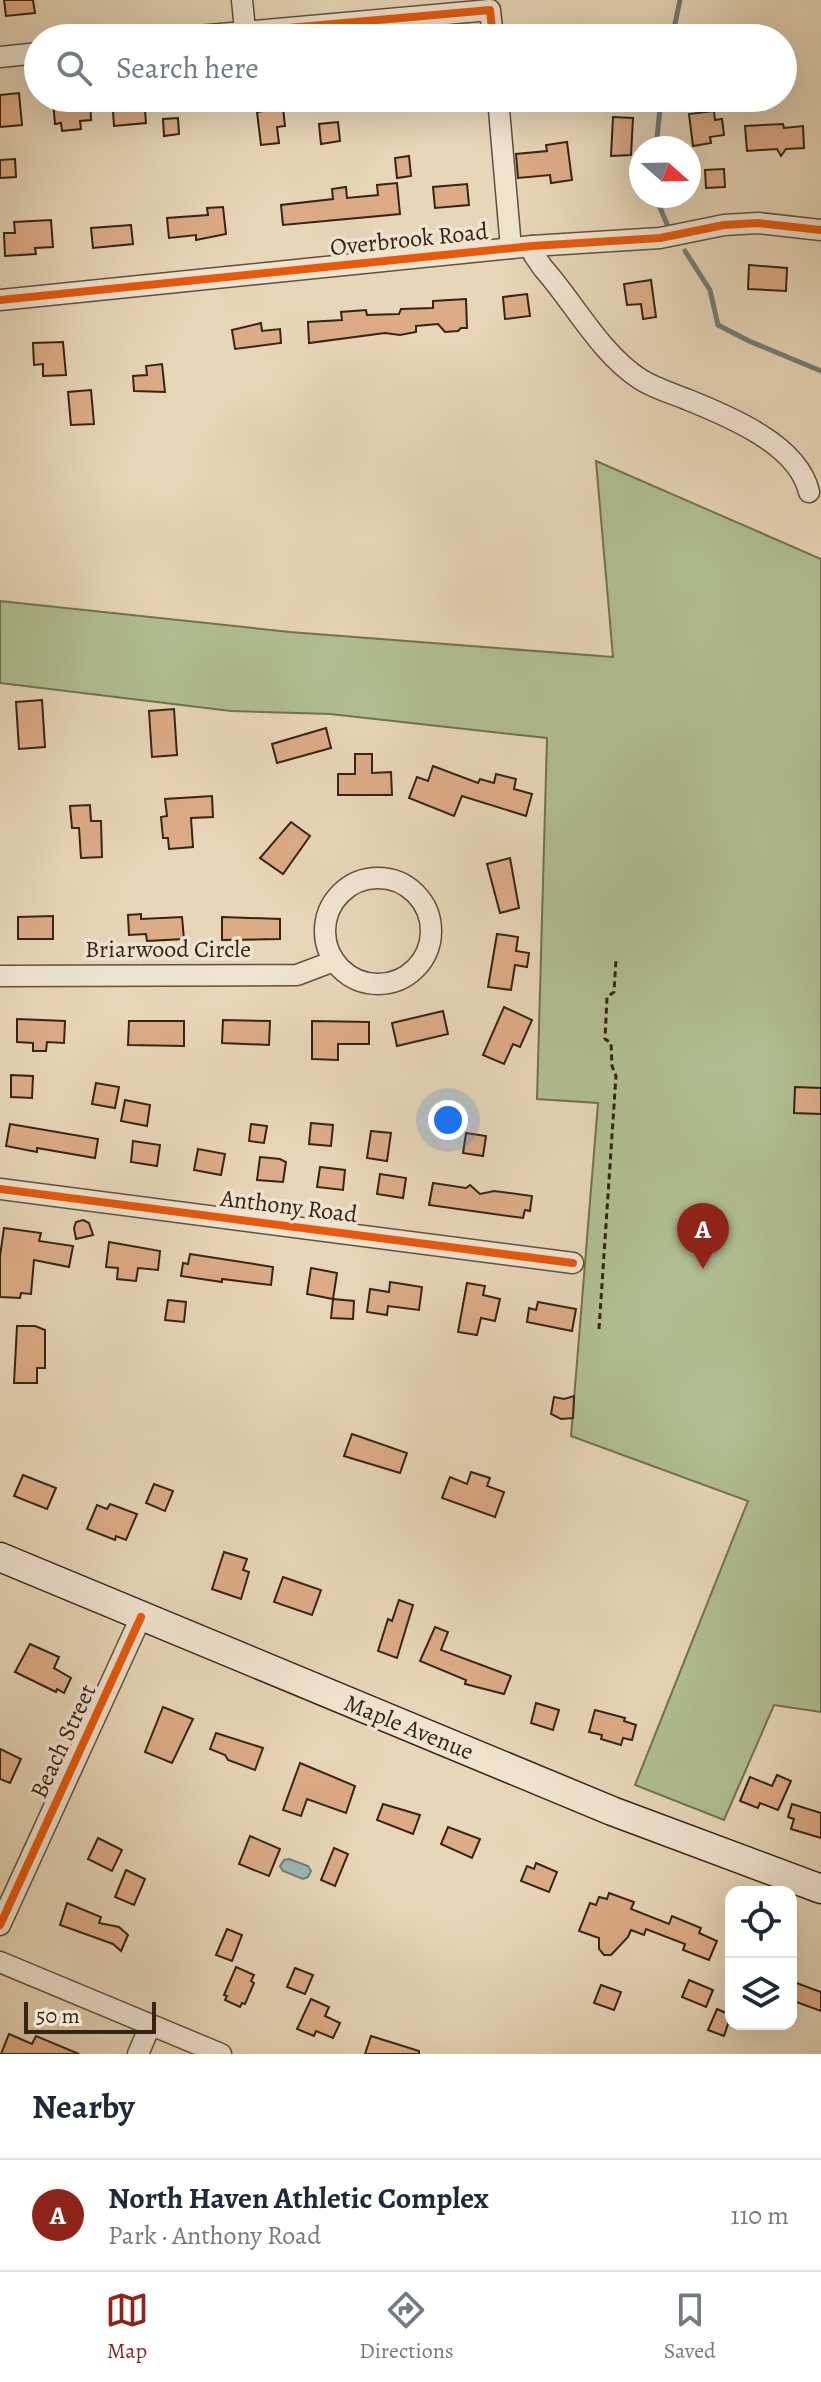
<!DOCTYPE html>
<html lang="en">
<head>
<meta charset="utf-8">
<style>
  body { margin:0; font-family:Alegreya,serif; background:#f6f6f7; color:#1f2937 }
  .controls { position:absolute; right:24px; bottom:24px; display:grid; overflow:hidden; border-radius:16px; box-shadow:0 8px 32px #0002 }
  .controls button { width:72px; height:72px; display:grid; place-items:center; padding:0; border:0; border-bottom:2px solid #e0e1e3; background:#fff; color:#1f2937; font:40px sans-serif }
  .compass { position:absolute; left:629px; top:136px; width:72px; height:72px; border-radius:50%; background:#fff; box-shadow:0 8px 32px #0002; rotate:110deg }
  .scale { position:absolute; left:24px; bottom:20px; width:132px; box-sizing:border-box; padding-left:8px; border:4px solid #342513; border-top:0; font-size:22px; line-height:28px; white-space:nowrap; color:#342513; -webkit-text-stroke:6px #f0e4d1; paint-order:stroke }
  .you { position:absolute; left:448px; top:1120px; width:28px; height:28px; margin:-20px; border:6px solid #fff; border-radius:50%; background:#1a73e8; box-shadow:0 0 0 12px #1a73e833 }
  .badge { display:grid; place-items:center; width:52px; height:52px; border-radius:50%; background:#8f2418; color:#fff; font-size:26px; font-weight:700 }
  .pin { position:absolute; translate:-50% -66px; filter:drop-shadow(0 2px 4px #0008) }
  .pin::after { content:''; position:absolute; top:42px; width:28px; height:24px; background:inherit; clip-path:polygon(0 0,100% 0,50% 100%) }
  .list { margin:0; padding:0; list-style:none }
  h2 { display:flex; justify-content:space-between; align-items:center; height:104px; margin:0; padding:0 32px; font-size:34px }
  h2 small { font-size:26px; font-weight:400; color:#747a83 }
  .list li { display:grid; grid-template-columns:52px 1fr auto; gap:24px; align-items:center; box-sizing:border-box; height:112px; padding:0 32px; border-top:2px solid #e0e1e3 }
  .list b { display:block; font-size:30px; white-space:nowrap }
  .list p { margin:0; font-size:26px; white-space:nowrap; color:#747a83 }
  .list em { font-size:26px; font-style:normal; color:#747a83 }
  .icon { flex:none; width:44px; height:44px; fill:none; stroke:currentColor; stroke-width:2; stroke-linecap:round; stroke-linejoin:round }
  .map { position:relative; flex:none; width:821px; height:2054px; overflow:hidden }
  .search { position:absolute; background:#fff; box-shadow:0 8px 32px #0002; left:24px; right:24px; top:24px; height:88px; display:flex; align-items:center; gap:20px; box-sizing:border-box; padding:0 28px; border-radius:44px; color:#747a83; font-size:30px }
  .sheet { height:216px; background:#fff }
  nav { display:flex; justify-content:space-around; align-items:center; box-sizing:border-box; height:112px; border-top:2px solid #e0e1e3; background:#fff; font-size:22px; color:#747a83 }
  nav a { display:grid; justify-items:center; gap:4px }
  nav .on { color:#8f2418 }
  .map>svg:first-child { display:block }
</style>
</head>
<body>
<div class="map">
<svg width="821" height="2054" viewBox="0 0 821 2054">
  <rect width="100%" height="100%" fill="#e8d6b8"/>
  <filter id="stains"><feTurbulence type="fractalNoise" baseFrequency=".0025" numOctaves="4"/><feColorMatrix values="0 0 0 0 .2 0 0 0 0 .09 0 0 0 0 .02 0 0 0 .5 -.17"/></filter>
  <radialGradient id="worn" r=".72"><stop offset=".6" stop-color="#630" stop-opacity="0"/><stop offset="1" stop-color="#630" stop-opacity=".3"/></radialGradient>
  <polygon fill="#b1bf92" stroke="#727252" stroke-width="2" points="596,461 821,559 821,1712 774,1705 724,1820 635,1785 748,1501 571,1436 598,1103 537,1099 547,738 330,714 231,711 0,683 0,601 290,632 613,657"/>
  <polygon fill="#9bb7b9" stroke="#727d77" stroke-width="2" points="289,1859 308,1866 311,1871 308,1877 303,1879 283,1871 280,1866 284,1860"/>
  <g fill="none" stroke-linecap="round" stroke-linejoin="round">
    <g stroke="#727d77" stroke-width="5">
      <polyline points="672,38 680,0"/>
      <polyline points="656,148 661,98"/>
      <polyline points="655,196 667,224"/>
      <polyline points="685,251 710,290 718,325 749,341 821,371"/>
    </g>
  </g>
  <g fill="#ddac87" stroke="#342513" stroke-width="2">
    <polygon points="4,0 33,0 35,13 6,16"/>
    <polygon points="19,93 22,125 0,127 0,95"/>
    <polygon points="90,98 91,120 80,121 81,129 62,131 61,123 55,124 53,101"/>
    <polygon points="121,98 144,98 146,123 114,126 113,111 122,110"/>
    <polygon points="283,108 285,126 277,127 279,143 261,145 257,112"/>
    <polygon points="714,111 715,120 722,119 724,135 710,137 711,143 693,146 689,114"/>
    <polygon points="613,117 633,118 631,155 611,156"/>
    <polygon points="178,118 179,134 164,136 163,119"/>
    <polygon points="338,122 340,141 321,144 319,124"/>
    <polygon points="783,124 784,128 803,126 804,148 786,149 781,156 777,149 747,151 745,126"/>
    <polygon points="567,142 572,180 551,183 550,175 518,178 516,154 547,151 546,145"/>
    <polygon points="409,156 411,176 397,178 395,158"/>
    <polygon points="15,159 16,177 0,178 0,160"/>
    <polygon points="724,169 725,187 706,188 705,170"/>
    <polygon points="397,183 400,214 283,225 281,205 333,199 332,189 346,187 347,198 378,195 377,185"/>
    <polygon points="467,184 469,205 435,208 433,187"/>
    <polygon points="223,207 226,234 196,240 196,235 169,238 167,218 208,215 207,208"/>
    <polygon points="51,220 53,247 35,248 36,254 5,256 4,233 15,233 14,222"/>
    <polygon points="131,225 133,244 93,248 91,228"/>
    <polygon points="749,265 787,268 786,291 748,289"/>
    <polygon points="651,280 656,317 643,319 641,304 627,305 624,284"/>
    <polygon points="527,294 530,316 505,319 503,297"/>
    <polygon points="466,299 467,328 461,328 458,331 445,332 438,324 416,326 416,332 400,335 385,333 309,343 308,322 342,320 341,312 366,310 367,315 399,314 401,309 433,308 433,301"/>
    <polygon points="261,323 262,331 280,329 281,343 235,349 232,330"/>
    <polygon points="63,342 66,375 43,376 43,364 34,365 33,343"/>
    <polygon points="162,364 165,392 134,391 133,376 147,375 146,366"/>
    <polygon points="91,390 94,424 71,425 68,392"/>
    <polygon points="42,700 45,747 19,749 16,702"/>
    <polygon points="174,709 177,755 152,757 149,711"/>
    <polygon points="326,728 331,748 277,763 272,744"/>
    <polygon points="355,754 372,754 372,773 391,772 392,795 338,795 338,774 355,774"/>
    <polygon points="433,766 478,783 480,779 494,783 496,774 516,779 514,789 532,794 526,816 462,796 454,816 409,798 417,777 428,781"/>
    <polygon points="212,796 213,817 191,818 193,847 169,849 168,838 163,838 161,817 167,816 165,799"/>
    <polygon points="90,805 91,821 101,821 102,857 81,858 79,828 72,828 70,806"/>
    <polygon points="291,822 310,836 283,874 260,858"/>
    <polygon points="510,858 519,908 500,913 487,864"/>
    <polygon points="141,914 141,919 182,917 184,939 147,941 146,934 129,935 128,915"/>
    <polygon points="53,916 53,939 18,939 18,917"/>
    <polygon points="222,917 280,919 280,939 222,940"/>
    <polygon points="497,934 518,937 516,951 529,953 527,967 515,965 511,990 488,987"/>
    <polygon points="504,1007 532,1020 520,1047 513,1044 504,1064 483,1055"/>
    <polygon points="443,1011 448,1034 397,1046 392,1023"/>
    <polygon points="17,1019 65,1021 64,1043 47,1042 46,1051 33,1051 33,1043 17,1042"/>
    <polygon points="223,1020 270,1021 269,1045 222,1043"/>
    <polygon points="129,1021 184,1021 184,1046 128,1045"/>
    <polygon points="312,1021 369,1022 369,1044 338,1044 338,1060 312,1059"/>
    <polygon points="11,1075 33,1076 32,1098 11,1097"/>
    <polygon points="96,1083 119,1087 115,1108 92,1104"/>
    <polygon points="795,1087 821,1088 821,1114 794,1113"/>
    <polygon points="125,1100 150,1105 147,1126 121,1121"/>
    <polygon points="311,1123 333,1125 331,1146 309,1144"/>
    <polygon points="10,1124 98,1139 95,1158 37,1148 37,1152 6,1146"/>
    <polygon points="251,1124 267,1126 264,1143 249,1141"/>
    <polygon points="371,1131 391,1133 387,1161 367,1158"/>
    <polygon points="466,1133 486,1136 483,1156 463,1153"/>
    <polygon points="133,1141 160,1145 157,1166 131,1162"/>
    <polygon points="198,1149 225,1154 221,1175 194,1170"/>
    <polygon points="260,1157 280,1159 286,1162 283,1182 257,1180"/>
    <polygon points="320,1167 345,1170 343,1190 317,1187"/>
    <polygon points="380,1174 406,1178 403,1198 377,1194"/>
    <polygon points="433,1183 466,1188 470,1185 480,1194 494,1191 532,1196 530,1211 525,1210 523,1218 429,1205"/>
    <polygon points="83,1220 89,1223 93,1235 76,1239 74,1228 76,1222"/>
    <polygon points="4,1228 41,1233 39,1241 73,1246 69,1267 34,1260 31,1294 21,1293 20,1298 0,1297 0,1256"/>
    <polygon points="109,1242 160,1251 158,1270 138,1268 136,1281 117,1279 118,1268 106,1267"/>
    <polygon points="190,1254 273,1267 271,1285 222,1279 222,1282 181,1276 183,1263 188,1264"/>
    <polygon points="311,1268 337,1273 333,1299 307,1294"/>
    <polygon points="390,1282 422,1287 419,1310 388,1306 387,1315 367,1312 370,1289 389,1292"/>
    <polygon points="467,1283 485,1286 483,1295 500,1299 495,1321 481,1318 477,1335 458,1332"/>
    <polygon points="333,1299 354,1301 353,1319 331,1318"/>
    <polygon points="168,1300 186,1302 184,1322 165,1320"/>
    <polygon points="538,1302 576,1309 572,1331 527,1322 529,1308 536,1310"/>
    <polygon points="17,1326 35,1326 45,1330 45,1368 37,1368 37,1383 14,1383"/>
    <polygon points="574,1396 573,1418 561,1419 551,1414 554,1397 564,1399"/>
    <polygon points="352,1434 407,1453 400,1473 344,1456"/>
    <polygon points="471,1472 490,1478 487,1486 504,1492 495,1517 442,1498 450,1477 467,1484"/>
    <polygon points="23,1475 56,1488 47,1509 14,1496"/>
    <polygon points="154,1484 173,1491 165,1511 146,1503"/>
    <polygon points="110,1504 137,1514 126,1540 116,1536 115,1540 87,1529 97,1505 107,1509"/>
    <polygon points="224,1552 247,1559 243,1570 249,1572 241,1599 212,1589"/>
    <polygon points="283,1577 321,1590 312,1615 274,1602"/>
    <polygon points="399,1600 413,1605 397,1658 378,1651 388,1619 392,1621"/>
    <polygon points="435,1627 448,1632 441,1650 511,1676 504,1694 465,1684 466,1680 420,1661"/>
    <polygon points="30,1644 59,1657 54,1668 71,1678 64,1693 57,1689 56,1692 15,1672"/>
    <polygon points="536,1703 559,1710 553,1730 531,1723"/>
    <polygon points="163,1707 193,1719 172,1763 145,1752"/>
    <polygon points="595,1710 625,1718 624,1721 636,1725 632,1740 623,1738 621,1745 601,1739 602,1735 589,1732"/>
    <polygon points="216,1733 263,1748 255,1770 228,1760 225,1755 210,1749"/>
    <polygon points="0,1749 21,1759 10,1783 0,1779"/>
    <polygon points="300,1763 355,1786 346,1813 307,1799 301,1816 283,1810"/>
    <polygon points="777,1775 791,1781 778,1810 760,1803 758,1808 740,1801 750,1777 772,1786"/>
    <polygon points="383,1804 420,1815 413,1834 377,1820"/>
    <polygon points="792,1804 821,1813 821,1838 791,1829 794,1819 788,1817"/>
    <polygon points="448,1827 480,1839 472,1858 441,1844"/>
    <polygon points="250,1836 280,1849 269,1876 239,1864"/>
    <polygon points="98,1838 122,1850 112,1871 88,1859"/>
    <polygon points="334,1848 348,1854 335,1886 321,1880"/>
    <polygon points="536,1863 557,1872 549,1892 521,1881 527,1866 534,1869"/>
    <polygon points="126,1870 145,1879 134,1905 115,1897"/>
    <polygon points="609,1893 634,1902 631,1909 669,1924 672,1916 701,1928 699,1933 717,1941 709,1960 683,1950 685,1944 646,1929 644,1935 631,1930 628,1937 611,1955 604,1955 599,1949 599,1938 579,1931 590,1903 596,1905 599,1897 607,1899"/>
    <polygon points="67,1903 101,1917 99,1923 119,1927 128,1935 121,1951 113,1944 60,1925"/>
    <polygon points="227,1929 242,1935 232,1961 216,1955"/>
    <polygon points="236,1967 254,1975 251,1981 254,1983 245,2004 242,2003 240,2007 225,2000 227,1996 224,1995"/>
    <polygon points="295,1968 313,1975 305,1994 287,1987"/>
    <polygon points="689,1980 713,1990 706,2007 682,1997"/>
    <polygon points="791,1981 821,1992 821,2011 791,2000"/>
    <polygon points="601,1985 621,1992 614,2010 594,2003"/>
    <polygon points="311,1999 329,2007 325,2016 340,2023 333,2038 316,2031 314,2036 297,2029"/>
    <polygon points="717,2009 731,2015 724,2036 708,2030"/>
    <polygon points="9,2034 32,2044 36,2036 79,2054 1,2054"/>
    <polygon points="371,2036 419,2051 419,2054 365,2054"/>
  </g>
  <g fill="none" stroke-linecap="round" stroke-linejoin="round">
    <g stroke="#61513c" stroke-width="23">
      <g id="street">
        <polyline points="242,0 245,30"/>
        <polyline points="175,38 490,10 493,38"/>
        <polyline points="0,57 38,53"/>
        <polyline points="498,98 511,248"/>
        <path d="M532 246 534 255 543 268C575 304 600 353 640 379 654 388 671 393 686 399 728 416 798 444 809 492"/>
        <polyline points="0,300 532,246 660,238 724,225 758,223 821,230"/>
        <circle cx="378" cy="931" r="53"/>
        <polyline points="0,976 297,975 334,961"/>
        <polyline points="0,1189 573,1263"/>
        <polyline points="0,1925 141,1617"/>
        <polyline points="0,1962 221,2054"/>
        <polyline points="138,2054 150,2026"/>
      </g>
    </g>
    <g stroke="#342513" stroke-width="31">
      <polyline id="secondary" points="0,1557 612,1811 821,1889"/>
    </g>
    <polyline stroke="#342513" stroke-width="3" stroke-dasharray="6 4" stroke-linecap="butt" points="599,1329 616,1076 612,1066 611,1043 605,1039 607,997 614,992 616,959"/>
    <use href="#street" stroke="#f0e4d1" stroke-width="20"/>
    <use href="#secondary" stroke="#f0e4d1" stroke-width="28"/>
    <g stroke="#f0e4d1" stroke-width="13">
      <g id="cycleway">
        <polyline points="175,38 490,10 493,38"/>
        <polyline points="0,300 532,246 660,238 724,225 758,223 821,230"/>
        <polyline points="0,1189 573,1263"/>
        <polyline points="0,1925 141,1617"/>
      </g>
    </g>
    <use href="#cycleway" stroke="#e8590c" stroke-width="8"/>
  </g>
  <g text-anchor="middle" stroke-width="7" stroke-linejoin="round" paint-order="stroke">
    <g font-size="24" fill="#342513" stroke="#f0e4d1">
      <text transform="translate(409 239) rotate(-6)" y="8">Overbrook Road</text>
      <text x="168" y="957">Briarwood Circle</text>
      <text transform="translate(289 1206) rotate(7)" y="8">Anthony Road</text>
      <text transform="translate(409 1727) rotate(22)" y="8">Maple Avenue</text>
      <text transform="translate(63 1741) rotate(-65)" y="8">Beach Street</text>
    </g>
  </g>
  <rect width="100%" height="100%" filter="url(#stains)"/>
  <rect width="100%" height="100%" fill="url(#worn)"/>
</svg>
<div class="controls">
<button><svg class="icon" aria-label="locate" viewBox="0 0 24 24"><circle cx="12" cy="12" r="6"/><path d="M12 2v4M12 18v4M2 12h4M18 12h4"/></svg></button>
<button><svg class="icon" aria-label="layers" viewBox="0 0 24 24"><path d="M12 4l9 5-9 5-9-5zM3 14l9 5 9-5"/></svg></button>
</div>
<svg class="compass" viewBox="-18 -18 36 36"><path d="M0-13l5 13h-10z" fill="#e53935"/><path d="M0 13l5-13h-10z" fill="#747a83"/></svg>
<div class="scale">50 m</div>
<div class="you"></div>
<div class="pin badge" style="left:703px;top:1269px">A</div>
<div class="search"><svg class="icon" aria-label="search" viewBox="0 0 24 24"><circle cx="10" cy="10" r="6"/><path d="M15 15l6 6"/></svg>Search here</div>
</div>
<section class="sheet">
<h2>Nearby<small></small></h2>
<ul class="list">
<li><span class="badge">A</span><div><b>North Haven Athletic Complex</b><p>Park · Anthony Road</p></div><em>110 m</em></li>
</ul>
</section>
<nav>
<a class="on"><svg class="icon" aria-label="map" viewBox="0 0 24 24"><path d="M3 6l6-2 6 2 6-2v14l-6 2-6-2-6 2zM9 4v14M15 6v14"/></svg>Map</a>
<a><svg class="icon" aria-label="directions" viewBox="0 0 24 24"><path d="M12 3l9 9-9 9-9-9zM9 14v-3h6M13 9l2 2-2 2"/></svg>Directions</a>
<a><svg class="icon" aria-label="saved" viewBox="0 0 24 24"><path d="M7 4h10v16l-5-4-5 4z"/></svg>Saved</a>
</nav>
</body>
</html>
